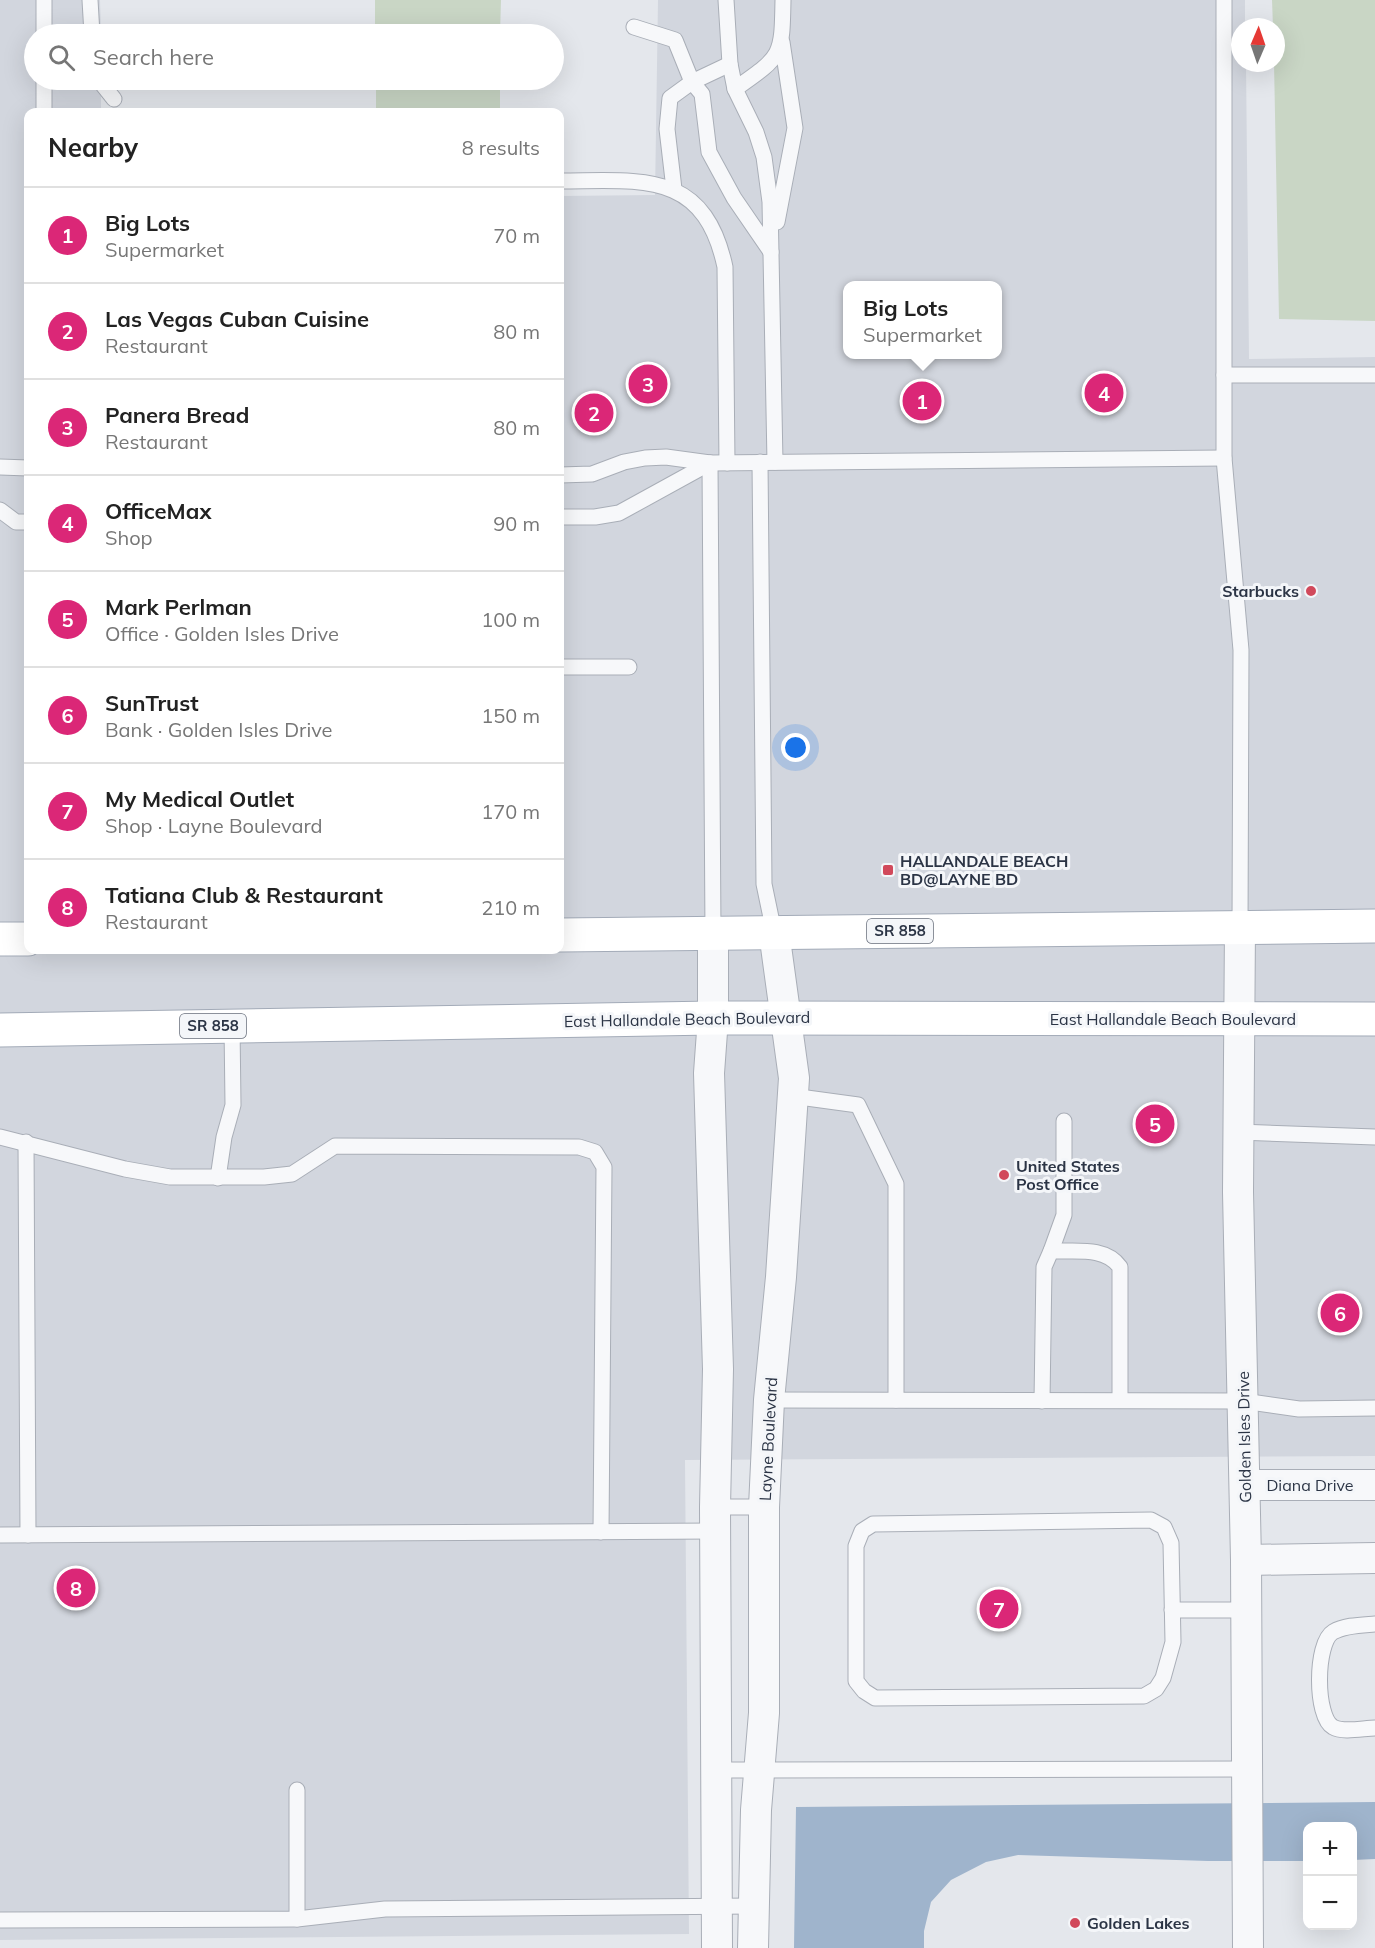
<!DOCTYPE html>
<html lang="en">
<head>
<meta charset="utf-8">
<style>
  body { margin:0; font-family:Mulish,sans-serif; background:#f2f2f2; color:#222 }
  .controls { position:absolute; right:18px; bottom:18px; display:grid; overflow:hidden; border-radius:12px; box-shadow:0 6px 24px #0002 }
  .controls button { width:54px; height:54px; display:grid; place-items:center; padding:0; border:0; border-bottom:2px solid #e0e0e0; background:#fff; color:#222; font:30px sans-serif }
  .compass { position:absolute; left:1231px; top:18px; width:54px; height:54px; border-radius:50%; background:#fff; box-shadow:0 6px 24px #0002; rotate:2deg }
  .you { position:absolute; left:796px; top:748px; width:21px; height:21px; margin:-15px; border:4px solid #fff; border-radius:50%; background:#1a73e8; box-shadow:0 0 0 9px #1a73e833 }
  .badge { display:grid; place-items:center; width:39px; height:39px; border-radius:50%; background:#db2777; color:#fff; font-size:20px; font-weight:700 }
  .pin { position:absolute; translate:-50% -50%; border:3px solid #fff; box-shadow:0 2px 6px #0006 }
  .popup { position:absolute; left:843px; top:281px; width:159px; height:78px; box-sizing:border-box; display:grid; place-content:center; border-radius:12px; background:#fff; filter:drop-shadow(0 2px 4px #0005); font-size:20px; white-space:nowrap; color:#767676 }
  .popup b { font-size:22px; color:#222 }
  .popup::after { content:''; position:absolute; left:50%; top:100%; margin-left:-12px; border:12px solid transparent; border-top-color:#fff }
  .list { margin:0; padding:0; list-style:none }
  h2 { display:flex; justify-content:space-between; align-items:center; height:78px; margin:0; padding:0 24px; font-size:26px }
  h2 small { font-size:20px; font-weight:400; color:#767676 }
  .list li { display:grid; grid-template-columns:39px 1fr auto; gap:18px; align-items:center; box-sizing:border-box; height:96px; padding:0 24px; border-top:2px solid #e0e0e0 }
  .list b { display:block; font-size:22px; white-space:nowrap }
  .list p { margin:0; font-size:20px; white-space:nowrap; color:#767676 }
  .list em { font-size:20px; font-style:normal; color:#767676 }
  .icon { flex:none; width:33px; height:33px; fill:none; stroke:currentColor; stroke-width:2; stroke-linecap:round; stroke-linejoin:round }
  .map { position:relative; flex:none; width:1375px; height:1948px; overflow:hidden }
  .search { position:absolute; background:#fff; box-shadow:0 6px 24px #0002; left:24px; top:24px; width:540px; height:66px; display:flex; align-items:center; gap:15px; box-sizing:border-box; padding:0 21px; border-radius:33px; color:#767676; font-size:22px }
  .panel { position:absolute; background:#fff; box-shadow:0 6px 24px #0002; left:24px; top:108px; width:540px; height:846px; border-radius:12px }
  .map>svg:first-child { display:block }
</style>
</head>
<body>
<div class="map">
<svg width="1375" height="1948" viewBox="0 0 1375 1948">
  <rect width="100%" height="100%" fill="#e4e7ec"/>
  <path fill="#d2d6de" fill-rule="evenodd" d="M0 0H100L101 34H34V80H101V112H28V950H560V196L655 195 658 0H1245V27H1240V63H1246L1249 359 1375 357V1456L685 1460 689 1934 0 1940ZM847 286H997V354H847Z"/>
  <g fill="#c9d6c5">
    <polygon points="375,0 501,0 500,34 375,34"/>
    <polygon points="1272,0 1375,0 1375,321 1279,319 1274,63 1276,63 1276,27 1273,27"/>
    <rect x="376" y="80" width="124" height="32"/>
  </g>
  <polygon fill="#9fb4cc" points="1375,1802 1375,1859 1353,1860 1352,1826 1308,1826 1307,1861 1208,1861 1018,1855 986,1862 951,1880 931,1902 924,1931 924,1948 794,1948 796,1807"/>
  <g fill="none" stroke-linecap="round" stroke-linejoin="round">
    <g stroke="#a9aeb7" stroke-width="17">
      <g id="lane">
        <polyline points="44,0 44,34"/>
        <polyline points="90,0 92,34"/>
        <polyline points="726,0 730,64 735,89 756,132 764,157 770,202 775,462"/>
        <polyline points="1224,0 1224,458 1241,650 1240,927"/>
        <polyline points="634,27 675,40 692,82 702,94 709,152 734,198 771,252"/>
        <polyline points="44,80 44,112"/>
        <polyline points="99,80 114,99"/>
        <path d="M735 89C782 56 782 57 783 0"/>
        <path d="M560 181C641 181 704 169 725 267L727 463"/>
        <polyline points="674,189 667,129 670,98 692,82 730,64"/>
        <polyline points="777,222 795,128 782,42"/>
        <polyline points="1224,375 1375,375"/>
        <polyline points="760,462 764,884 774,932"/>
        <polyline points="710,463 713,934"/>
        <polyline points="0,467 28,468"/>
        <polyline points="560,475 592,474 624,462 645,458 666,457 710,463 1224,458"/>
        <polyline points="0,510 16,522 28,522"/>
        <polyline points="560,517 595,517 619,513 710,463"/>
        <polyline points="560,667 629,667"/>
        <polyline points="792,1096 858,1105 896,1184 896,1400"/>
        <polyline points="1238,1132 1375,1137"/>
        <polyline points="0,1137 125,1169 170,1177 264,1177 292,1174 335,1146 579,1147 595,1152 604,1167 601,1532"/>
        <polyline points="26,1142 28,1535"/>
        <polyline points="218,1178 224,1137 233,1105 232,1025"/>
        <polyline points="1051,1251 1064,1215 1064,1121"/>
        <polyline points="769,1400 1243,1401 1299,1409 1375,1408"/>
        <path d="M1042 1401 1044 1267 1051 1251C1075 1252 1105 1246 1120 1267V1400"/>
        <polyline points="715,1507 764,1507"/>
        <polygon points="1151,1520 1164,1527 1171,1543 1173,1642 1163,1678 1156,1689 1144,1696 875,1698 864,1691 856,1681 856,1546 862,1531 873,1524"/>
        <polyline points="0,1535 715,1531"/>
        <polyline points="1172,1610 1246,1610"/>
        <path d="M1375 1624C1362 1625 1345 1625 1333 1632 1315 1643 1315 1717 1333 1727 1343 1733 1364 1728 1375 1728"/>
        <polyline points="716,1770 1245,1769"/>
        <polyline points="297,1790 297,1919"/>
        <polyline points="0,1920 297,1919 385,1909 754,1906"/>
      </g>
    </g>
    <g stroke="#a9aeb7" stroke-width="32">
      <g id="street">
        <polyline points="1240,927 1238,1192 1246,1560 1248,1948"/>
        <polyline points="713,934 713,1018 709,1073 718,1369 715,1507 717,1948"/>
        <polyline points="1245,1485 1375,1485"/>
        <polyline points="1246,1560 1375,1558"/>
        <polyline points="753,1948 756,1810 764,1713 764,1507 769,1400 781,1277 794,1078 774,932"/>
      </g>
    </g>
    <g stroke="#a3abb8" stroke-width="35">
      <g id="primary">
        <polyline points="560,935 1375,926"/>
        <polyline points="0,939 28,939"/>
        <polyline points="0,1030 713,1018 1375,1019"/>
      </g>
    </g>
    <use href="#lane" stroke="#f7f8fa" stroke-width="15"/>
    <use href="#street" stroke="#f7f8fa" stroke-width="30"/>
    <use href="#primary" stroke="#fff" stroke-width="33"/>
  </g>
  <g fill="#d1495b" stroke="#f4f6f9" stroke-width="2">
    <circle cx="1311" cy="591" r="6"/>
    <rect x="882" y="864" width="12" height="12" rx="3"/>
    <circle cx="1004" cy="1175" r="6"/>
    <circle cx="1075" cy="1923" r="6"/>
  </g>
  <g text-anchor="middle" stroke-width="6" stroke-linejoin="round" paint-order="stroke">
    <g fill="#f4f6f9" stroke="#676e7b" stroke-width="1.5">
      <rect x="867" y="919" width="66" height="24" rx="4.5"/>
      <rect x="180" y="1014" width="66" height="24" rx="4.5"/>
    </g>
    <g font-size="15" font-weight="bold" fill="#2b3445">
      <text x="900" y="936">SR 858</text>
      <text x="213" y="1031">SR 858</text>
    </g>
    <g font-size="16" font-weight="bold" fill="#2b3445" stroke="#f4f6f9" text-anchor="start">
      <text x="1299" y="597" text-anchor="end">Starbucks</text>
      <text x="900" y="867">HALLANDALE BEACH<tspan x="900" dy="18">BD@LAYNE BD</tspan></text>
      <text x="1016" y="1172">United States<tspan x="1016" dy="18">Post Office</tspan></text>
      <text x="1087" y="1929">Golden Lakes</text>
    </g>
    <g font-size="16" fill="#2b3445" stroke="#f4f6f9">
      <text transform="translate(687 1019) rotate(-1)" y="6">East Hallandale Beach Boulevard</text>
      <text x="1173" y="1025">East Hallandale Beach Boulevard</text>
      <text transform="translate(1244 1437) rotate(-91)" y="6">Golden Isles Drive</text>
      <text transform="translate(768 1439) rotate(-87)" y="6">Layne Boulevard</text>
      <text x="1310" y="1491">Diana Drive</text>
    </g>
  </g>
</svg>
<div class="controls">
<button>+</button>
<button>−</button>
</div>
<svg class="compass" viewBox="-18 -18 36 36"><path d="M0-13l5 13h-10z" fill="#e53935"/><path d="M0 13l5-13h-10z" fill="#767676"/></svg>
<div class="you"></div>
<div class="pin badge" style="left:922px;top:401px">1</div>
<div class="popup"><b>Big Lots</b>Supermarket</div>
<div class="pin badge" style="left:594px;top:413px">2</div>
<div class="pin badge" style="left:648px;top:384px">3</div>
<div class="pin badge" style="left:1104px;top:393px">4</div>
<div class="pin badge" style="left:1155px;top:1124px">5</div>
<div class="pin badge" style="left:1340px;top:1313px">6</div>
<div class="pin badge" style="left:999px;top:1609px">7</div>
<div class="pin badge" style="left:76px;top:1588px">8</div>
<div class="search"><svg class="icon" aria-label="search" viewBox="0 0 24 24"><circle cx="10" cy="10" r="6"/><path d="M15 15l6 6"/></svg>Search here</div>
<section class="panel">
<h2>Nearby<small>8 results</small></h2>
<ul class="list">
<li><span class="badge">1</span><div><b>Big Lots</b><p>Supermarket</p></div><em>70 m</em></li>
<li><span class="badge">2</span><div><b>Las Vegas Cuban Cuisine</b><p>Restaurant</p></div><em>80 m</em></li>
<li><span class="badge">3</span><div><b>Panera Bread</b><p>Restaurant</p></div><em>80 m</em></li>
<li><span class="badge">4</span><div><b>OfficeMax</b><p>Shop</p></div><em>90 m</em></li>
<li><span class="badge">5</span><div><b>Mark Perlman</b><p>Office · Golden Isles Drive</p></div><em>100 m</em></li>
<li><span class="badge">6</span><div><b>SunTrust</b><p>Bank · Golden Isles Drive</p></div><em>150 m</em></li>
<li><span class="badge">7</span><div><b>My Medical Outlet</b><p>Shop · Layne Boulevard</p></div><em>170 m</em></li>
<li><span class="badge">8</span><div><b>Tatiana Club &amp; Restaurant</b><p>Restaurant</p></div><em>210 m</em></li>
</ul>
</section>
</div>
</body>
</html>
